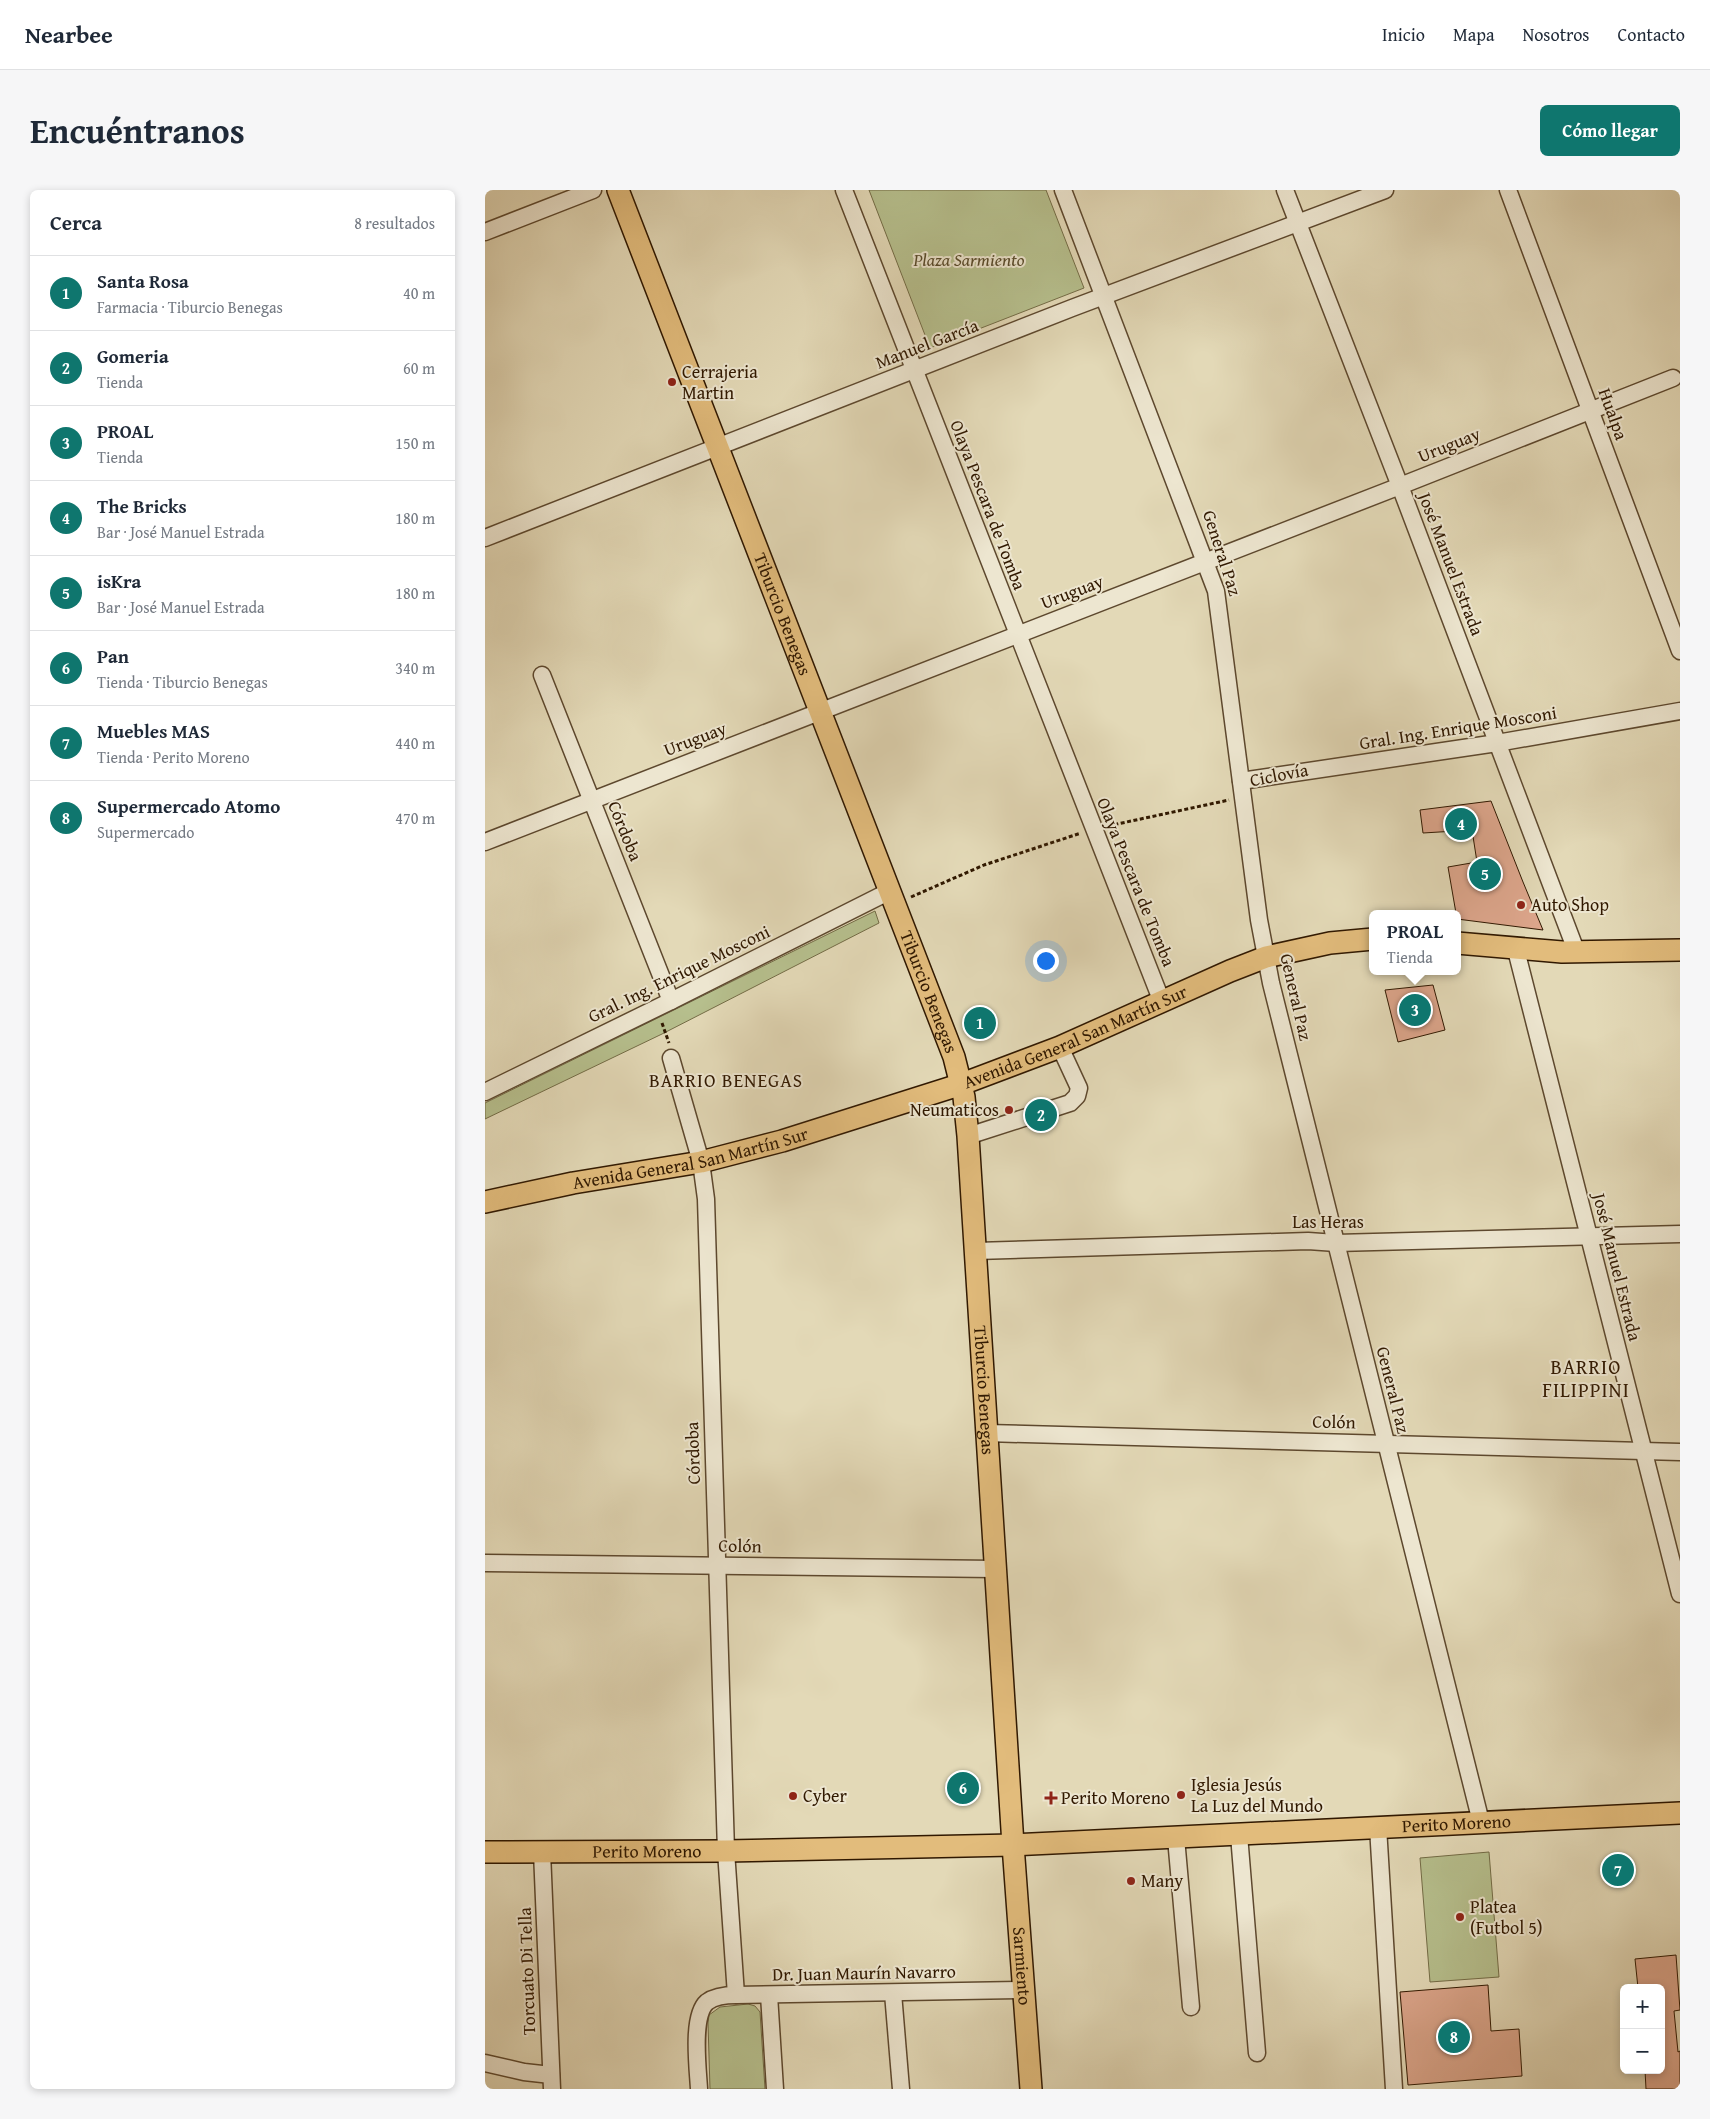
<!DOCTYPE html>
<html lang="es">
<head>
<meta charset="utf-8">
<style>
  body { margin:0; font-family:"Gentium Book Plus",serif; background:#f6f6f7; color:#1f2937 }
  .controls { position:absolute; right:15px; bottom:15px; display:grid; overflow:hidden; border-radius:8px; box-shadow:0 2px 8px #0003 }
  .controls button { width:45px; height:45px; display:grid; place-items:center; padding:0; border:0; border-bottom:1px solid #e0e1e3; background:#fff; color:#1f2937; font:25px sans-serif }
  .you { position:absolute; left:560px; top:770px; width:18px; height:18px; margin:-12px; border:4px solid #fff; border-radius:50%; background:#1a73e8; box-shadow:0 0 0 8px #1a73e833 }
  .badge { display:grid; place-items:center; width:32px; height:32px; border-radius:50%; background:#0f766e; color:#fff; font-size:16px; font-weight:700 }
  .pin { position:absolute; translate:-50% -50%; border:2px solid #fff; box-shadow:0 1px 5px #0006 }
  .popup { position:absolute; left:884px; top:720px; width:92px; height:65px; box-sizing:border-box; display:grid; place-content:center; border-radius:8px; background:#fff; filter:drop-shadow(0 1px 4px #0005); font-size:16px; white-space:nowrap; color:#747a83 }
  .popup b { font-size:19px; color:#1f2937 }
  .popup::after { content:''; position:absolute; left:50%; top:100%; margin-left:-10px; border:10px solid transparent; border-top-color:#fff }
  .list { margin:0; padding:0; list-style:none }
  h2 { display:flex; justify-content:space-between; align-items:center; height:65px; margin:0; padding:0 20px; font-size:21px }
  h2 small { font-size:16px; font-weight:400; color:#747a83 }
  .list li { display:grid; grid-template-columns:32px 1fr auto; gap:15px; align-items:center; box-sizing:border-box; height:75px; padding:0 20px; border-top:1px solid #e0e1e3 }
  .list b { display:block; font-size:19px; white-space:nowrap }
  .list p { margin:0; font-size:16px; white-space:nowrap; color:#747a83 }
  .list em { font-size:16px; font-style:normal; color:#747a83 }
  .map { position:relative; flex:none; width:1195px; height:1899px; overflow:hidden; border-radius:8px }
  header { display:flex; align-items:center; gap:30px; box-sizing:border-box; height:70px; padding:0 25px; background:#fff; border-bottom:1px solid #e0e1e3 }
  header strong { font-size:24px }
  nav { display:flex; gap:28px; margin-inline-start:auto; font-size:18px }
  .intro { display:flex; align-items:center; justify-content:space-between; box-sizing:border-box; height:120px; padding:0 30px }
  h1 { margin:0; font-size:35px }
  .button { padding:12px 22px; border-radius:8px; background:#0f766e; color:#fff; font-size:18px; font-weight:700 }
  main { display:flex; gap:30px; padding:0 30px }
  aside { flex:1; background:#fff; border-radius:8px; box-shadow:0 2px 8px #0003 }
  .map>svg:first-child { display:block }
</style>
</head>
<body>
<header>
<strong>Nearbee</strong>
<nav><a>Inicio</a><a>Mapa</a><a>Nosotros</a><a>Contacto</a></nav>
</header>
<div class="intro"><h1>Encuéntranos</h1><a class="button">Cómo llegar</a></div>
<main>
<aside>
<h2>Cerca<small>8 resultados</small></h2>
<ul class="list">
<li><span class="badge">1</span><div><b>Santa Rosa</b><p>Farmacia · Tiburcio Benegas</p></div><em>40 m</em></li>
<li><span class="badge">2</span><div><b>Gomeria</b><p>Tienda</p></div><em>60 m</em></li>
<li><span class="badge">3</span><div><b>PROAL</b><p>Tienda</p></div><em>150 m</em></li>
<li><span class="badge">4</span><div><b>The Bricks</b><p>Bar · José Manuel Estrada</p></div><em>180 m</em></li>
<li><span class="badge">5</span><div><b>isKra</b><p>Bar · José Manuel Estrada</p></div><em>180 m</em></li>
<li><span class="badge">6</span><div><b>Pan</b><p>Tienda · Tiburcio Benegas</p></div><em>340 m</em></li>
<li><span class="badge">7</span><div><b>Muebles MAS</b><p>Tienda · Perito Moreno</p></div><em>440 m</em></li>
<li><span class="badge">8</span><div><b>Supermercado Atomo</b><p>Supermercado</p></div><em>470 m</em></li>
</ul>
</aside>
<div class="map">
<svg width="1195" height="1899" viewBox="0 0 1195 1899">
  <rect width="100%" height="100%" fill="#e3d9b7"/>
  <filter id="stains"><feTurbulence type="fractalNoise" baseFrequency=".004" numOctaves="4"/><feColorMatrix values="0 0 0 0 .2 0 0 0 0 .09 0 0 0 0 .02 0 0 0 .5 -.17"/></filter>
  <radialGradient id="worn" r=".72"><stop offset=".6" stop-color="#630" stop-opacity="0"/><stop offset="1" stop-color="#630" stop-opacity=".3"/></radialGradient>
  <g fill="#b6bf8d" stroke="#736c46">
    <polygon points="384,0 561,0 599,98 445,158"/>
    <polygon points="390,721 394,733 177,844 0,929 0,913"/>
    <polygon points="1004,1662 1014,1787 945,1792 935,1668"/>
    <polygon points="263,1814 270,1816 275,1822 280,1899 225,1899 223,1833 224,1825 235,1817"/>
  </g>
  <g fill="#dca58b" stroke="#301800">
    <polygon points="1006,611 1038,692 1058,740 972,729 963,677 992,672 987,640 938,643 935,620"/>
    <polygon points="948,795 960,840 913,852 900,800"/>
    <polygon points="1191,1765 1195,1820 1189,1821 1193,1862 1195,1861 1195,1899 1161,1899 1160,1880 1176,1880 1176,1798 1153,1798 1150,1769"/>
    <polygon points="1003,1795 1006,1841 1034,1839 1037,1886 923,1895 915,1802"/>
  </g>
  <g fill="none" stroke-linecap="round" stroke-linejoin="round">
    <g stroke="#5d482e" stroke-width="19">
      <g id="minor">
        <polyline points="359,0 677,812"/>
        <polyline points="578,0 731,401 774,730 786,793 996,1632"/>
        <polyline points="800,0 915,296 1092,763"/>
        <polyline points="1023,0 1195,461"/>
        <polyline points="0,42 108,0"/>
        <polyline points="0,348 587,118 900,0"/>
        <polyline points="57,485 186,811"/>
        <polyline points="756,591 1012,553 1195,521"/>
        <polyline points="0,652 915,296 1188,188"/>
        <polyline points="1031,760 1195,1404"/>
        <polyline points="186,868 216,972 221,1009 241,1661 251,1805"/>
        <polyline points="0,902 186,811 405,701"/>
        <polyline points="483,946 585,913 592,906 594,898 575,857"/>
        <polyline points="491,1061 823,1051 851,1053 1195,1044"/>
        <polyline points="501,1243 1195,1262"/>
        <polyline points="0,1373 510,1379"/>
        <polyline points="893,1637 909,1899"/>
        <polyline points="754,1645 772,1863"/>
        <polyline points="691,1648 706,1817"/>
        <polyline points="57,1662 67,1899"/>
        <polyline points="408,1803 416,1899"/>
        <polyline points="284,1805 290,1899"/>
        <polyline points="0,1873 39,1882 66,1885"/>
        <path d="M214 1899C213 1879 206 1826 222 1812 230 1806 241 1805 251 1805L539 1800"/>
      </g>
    </g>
    <g stroke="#301800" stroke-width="24">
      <g id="major">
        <path id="s1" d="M133 0 469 867 479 907 483 946 528 1655 546 1899"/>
        <polyline points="972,753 1077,762 1195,760"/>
        <path id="s2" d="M0 1012 88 993 216 972 297 951 477 894 575 857 745 781 781 767 845 753 888 749"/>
        <path id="s3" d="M0 1662 241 1661 528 1655 1195 1623"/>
      </g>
    </g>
    <g stroke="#301800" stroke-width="3" stroke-dasharray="4 2.5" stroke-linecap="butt">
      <polyline points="623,636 744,610"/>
      <polyline points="426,707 499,675 596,643"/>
      <polyline points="177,833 184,853"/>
    </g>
    <use href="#minor" stroke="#ede6d0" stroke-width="16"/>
    <use href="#major" stroke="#e2bc7c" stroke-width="21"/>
  </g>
  <g fill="#8f2418" stroke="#ede6d0" stroke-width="2">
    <circle cx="187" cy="192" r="5"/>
    <circle cx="1036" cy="715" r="5"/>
    <circle cx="524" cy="920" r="5"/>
    <circle cx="696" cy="1605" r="5"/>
    <circle cx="308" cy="1606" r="5"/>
    <path d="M563.5 1600.5h5v5h5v5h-5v5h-5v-5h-5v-5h5z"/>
    <circle cx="646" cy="1691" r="5"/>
    <circle cx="975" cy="1727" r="5"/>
  </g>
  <g text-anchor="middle" stroke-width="4" stroke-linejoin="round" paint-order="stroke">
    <g font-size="18" font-style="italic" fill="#584a2a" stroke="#ede6d0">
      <text x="484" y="76">Plaza Sarmiento</text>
    </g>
    <g font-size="18" fill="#301800" stroke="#ede6d0">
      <text transform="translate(442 154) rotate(-21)" y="6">Manuel García</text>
      <text transform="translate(1128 224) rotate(70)" y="6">Hualpa</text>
      <text transform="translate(964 255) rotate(-22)" y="6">Uruguay</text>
      <text transform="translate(503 315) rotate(69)" y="6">Olaya Pescara de Tomba</text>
      <text transform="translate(737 363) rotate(72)" y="6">General Paz</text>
      <text transform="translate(966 374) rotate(69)" y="6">José Manuel Estrada</text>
      <text transform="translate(587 402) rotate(-21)" y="6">Uruguay</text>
      <text dy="6" stroke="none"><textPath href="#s1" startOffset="455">Tiburcio Benegas</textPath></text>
      <text transform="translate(973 538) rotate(-9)" y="6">Gral. Ing. Enrique Mosconi</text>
      <text transform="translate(210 549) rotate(-21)" y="6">Uruguay</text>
      <text transform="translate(794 585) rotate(-11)" y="6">Ciclovía</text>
      <text transform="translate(140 641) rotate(68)" y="6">Córdoba</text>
      <text transform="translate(651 692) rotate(68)" y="6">Olaya Pescara de Tomba</text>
      <text transform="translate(194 784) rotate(-26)" y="6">Gral. Ing. Enrique Mosconi</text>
      <text dy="6" stroke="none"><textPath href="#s1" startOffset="860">Tiburcio Benegas</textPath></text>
      <text transform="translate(811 807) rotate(77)" y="6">General Paz</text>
      <text dy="6" stroke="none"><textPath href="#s2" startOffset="615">Avenida General San Martín Sur</textPath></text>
      <text dy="6" stroke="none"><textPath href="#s2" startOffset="210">Avenida General San Martín Sur</textPath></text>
      <text x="843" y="1038">Las Heras</text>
      <text transform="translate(1132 1077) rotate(76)" y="6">José Manuel Estrada</text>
      <text transform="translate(908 1200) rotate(76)" y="6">General Paz</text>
      <text dy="6" stroke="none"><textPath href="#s1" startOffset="1265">Tiburcio Benegas</textPath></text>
      <text transform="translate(849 1232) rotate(1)" y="6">Colón</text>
      <text transform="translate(208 1263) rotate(-92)" y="6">Córdoba</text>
      <text transform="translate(255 1356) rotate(1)" y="6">Colón</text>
      <text dy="6" stroke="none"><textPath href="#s3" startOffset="972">Perito Moreno</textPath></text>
      <text dy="6" stroke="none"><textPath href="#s3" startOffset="162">Perito Moreno</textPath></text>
      <text dy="6" stroke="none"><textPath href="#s1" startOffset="1842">Sarmiento</textPath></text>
      <text transform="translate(42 1781) rotate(-92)" y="6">Torcuato Di Tella</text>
      <text transform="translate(379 1783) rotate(-1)" y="6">Dr. Juan Maurín Navarro</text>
    </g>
    <g font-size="18" fill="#301800" stroke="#ede6d0" text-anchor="start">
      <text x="197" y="188">Cerrajeria<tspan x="197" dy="21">Martin</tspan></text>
      <text x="1046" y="721">Auto Shop</text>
      <text x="514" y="926" text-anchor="end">Neumaticos</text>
      <text x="706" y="1601">Iglesia Jesús<tspan x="706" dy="21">La Luz del Mundo</tspan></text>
      <text x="318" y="1612">Cyber</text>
      <text x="576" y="1614">Perito Moreno</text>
      <text x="656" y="1697">Many</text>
      <text x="985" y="1723">Platea<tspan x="985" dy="21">(Futbol 5)</tspan></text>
    </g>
    <g font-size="19" letter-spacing="1" fill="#301800" stroke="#ede6d0">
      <text x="241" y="897">BARRIO BENEGAS</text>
    </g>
    <g font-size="20" letter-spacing="1" fill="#301800" stroke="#ede6d0">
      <text x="1101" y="1184">BARRIO<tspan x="1101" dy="23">FILIPPINI</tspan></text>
    </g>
  </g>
  <rect width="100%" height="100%" filter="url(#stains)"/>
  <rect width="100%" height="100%" fill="url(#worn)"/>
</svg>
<div class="controls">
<button>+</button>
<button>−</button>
</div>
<div class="you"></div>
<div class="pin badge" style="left:495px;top:833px">1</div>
<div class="pin badge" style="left:556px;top:925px">2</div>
<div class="pin badge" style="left:930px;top:820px">3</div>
<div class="popup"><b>PROAL</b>Tienda</div>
<div class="pin badge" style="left:976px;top:634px">4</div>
<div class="pin badge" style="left:1000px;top:684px">5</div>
<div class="pin badge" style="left:478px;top:1598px">6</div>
<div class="pin badge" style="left:1133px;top:1680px">7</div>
<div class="pin badge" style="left:969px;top:1847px">8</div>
</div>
</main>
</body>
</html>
